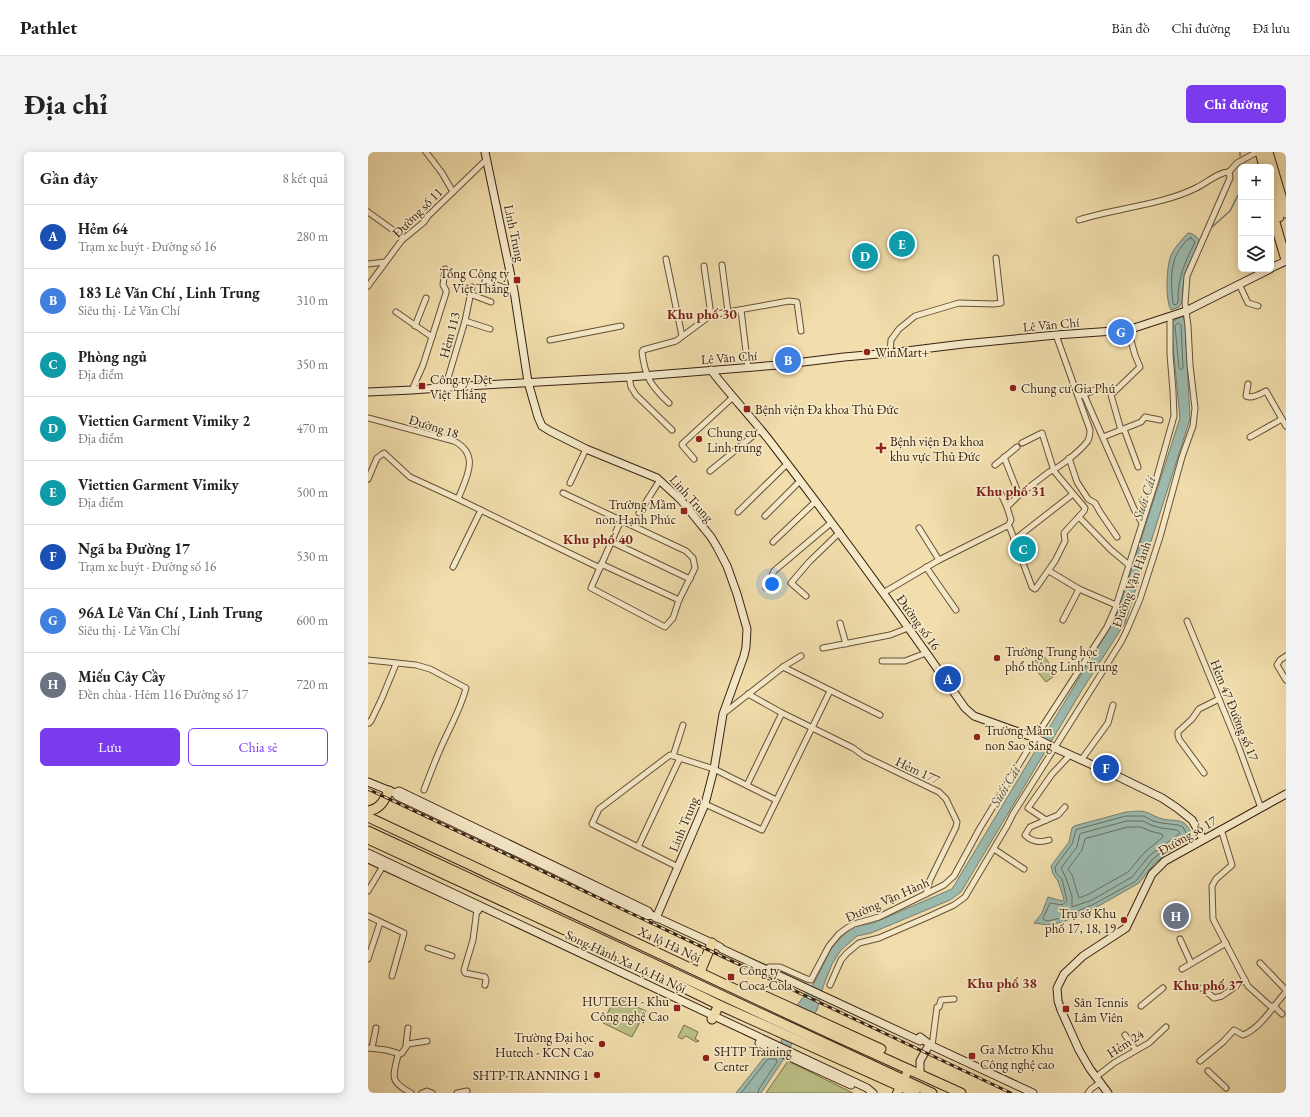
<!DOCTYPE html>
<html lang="vi">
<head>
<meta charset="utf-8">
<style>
  body { margin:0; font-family:"EB Garamond",serif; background:#f2f2f2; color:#222 }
  .controls { position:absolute; right:12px; top:12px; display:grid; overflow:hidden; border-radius:6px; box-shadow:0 2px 10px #0003 }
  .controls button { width:36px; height:36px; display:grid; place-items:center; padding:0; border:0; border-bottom:1px solid #e0e0e0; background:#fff; color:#222; font:20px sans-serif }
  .you { position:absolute; left:404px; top:432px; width:14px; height:14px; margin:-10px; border:3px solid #fff; border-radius:50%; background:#1a73e8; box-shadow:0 0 0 6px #1a73e833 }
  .badge { display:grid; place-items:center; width:26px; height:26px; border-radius:50%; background:#7c3aed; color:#fff; font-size:13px; font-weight:700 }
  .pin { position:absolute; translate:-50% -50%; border:2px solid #fff; box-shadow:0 1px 4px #0006 }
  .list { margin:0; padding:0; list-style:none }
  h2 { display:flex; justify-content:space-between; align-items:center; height:52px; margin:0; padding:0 16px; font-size:17px }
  h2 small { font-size:13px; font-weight:400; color:#767676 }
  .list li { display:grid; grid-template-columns:26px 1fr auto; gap:12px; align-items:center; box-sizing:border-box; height:64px; padding:0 16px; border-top:1px solid #e0e0e0 }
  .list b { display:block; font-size:15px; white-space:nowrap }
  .list p { margin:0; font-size:13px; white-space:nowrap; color:#767676 }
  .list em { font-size:13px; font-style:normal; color:#767676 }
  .actions { display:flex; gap:8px; padding:12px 16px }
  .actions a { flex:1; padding:9px 0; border:1px solid #7c3aed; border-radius:6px; text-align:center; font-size:14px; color:#7c3aed }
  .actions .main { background:#7c3aed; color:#fff }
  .icon { flex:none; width:22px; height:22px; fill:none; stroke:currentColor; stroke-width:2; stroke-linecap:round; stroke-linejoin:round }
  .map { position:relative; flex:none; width:918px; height:941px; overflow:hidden; border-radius:6px }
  header { display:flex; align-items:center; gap:24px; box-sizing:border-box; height:56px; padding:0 20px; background:#fff; border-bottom:1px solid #e0e0e0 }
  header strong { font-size:19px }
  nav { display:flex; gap:22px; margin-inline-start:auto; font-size:14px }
  .intro { display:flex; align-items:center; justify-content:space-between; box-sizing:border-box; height:96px; padding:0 24px }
  h1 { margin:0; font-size:28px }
  .button { padding:10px 18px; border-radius:6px; background:#7c3aed; color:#fff; font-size:14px; font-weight:700 }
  main { display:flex; gap:24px; padding:0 24px }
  aside { flex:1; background:#fff; border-radius:6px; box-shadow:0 2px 10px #0003 }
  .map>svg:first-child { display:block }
</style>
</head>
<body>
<header>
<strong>Pathlet</strong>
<nav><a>Bản đồ</a><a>Chỉ đường</a><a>Đã lưu</a></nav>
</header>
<div class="intro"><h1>Địa chỉ</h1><a class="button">Chỉ đường</a></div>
<main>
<aside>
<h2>Gần đây<small>8 kết quả</small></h2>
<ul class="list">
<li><span class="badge" style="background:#1a4fb4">A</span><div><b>Hẻm 64</b><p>Trạm xe buýt · Đường số 16</p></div><em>280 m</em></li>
<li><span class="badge" style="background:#3f7fe0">B</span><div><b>183 Lê Văn Chí , Linh Trung</b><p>Siêu thị · Lê Văn Chí</p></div><em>310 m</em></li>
<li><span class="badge" style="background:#0f9aa8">C</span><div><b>Phòng ngủ</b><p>Địa điểm</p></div><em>350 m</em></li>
<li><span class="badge" style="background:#0f9aa8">D</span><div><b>Viettien Garment Vimiky 2</b><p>Địa điểm</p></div><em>470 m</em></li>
<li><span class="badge" style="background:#0f9aa8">E</span><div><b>Viettien Garment Vimiky</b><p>Địa điểm</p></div><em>500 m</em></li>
<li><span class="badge" style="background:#1a4fb4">F</span><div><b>Ngã ba Đường 17</b><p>Trạm xe buýt · Đường số 16</p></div><em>530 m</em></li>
<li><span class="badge" style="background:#3f7fe0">G</span><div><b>96A Lê Văn Chí , Linh Trung</b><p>Siêu thị · Lê Văn Chí</p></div><em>600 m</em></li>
<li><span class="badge" style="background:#6b7280">H</span><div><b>Miếu Cây Cầy</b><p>Đền chùa · Hẻm 116 Đường số 17</p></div><em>720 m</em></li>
</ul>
<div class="actions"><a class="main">Lưu</a><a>Chia sẻ</a></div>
</aside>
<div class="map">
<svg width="918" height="941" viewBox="0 0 918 941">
  <rect width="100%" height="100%" fill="#f1deac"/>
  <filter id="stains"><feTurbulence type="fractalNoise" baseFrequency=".005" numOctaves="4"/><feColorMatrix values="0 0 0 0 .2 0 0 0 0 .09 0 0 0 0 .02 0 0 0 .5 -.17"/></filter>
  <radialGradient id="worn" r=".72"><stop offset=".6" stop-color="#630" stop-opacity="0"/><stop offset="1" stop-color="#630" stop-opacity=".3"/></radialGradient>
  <g fill="#bbc188" stroke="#7a704d">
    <polygon points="675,503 689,522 678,530 663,512"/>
    <polygon points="247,845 278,859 264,885 235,871"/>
    <polygon points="316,873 330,880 327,887 331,889 328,890 318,884 314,887 310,885"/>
    <polygon points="420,909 485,941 398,941"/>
  </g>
  <g fill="#9cbbb0" stroke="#747d71">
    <path d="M820 81C825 81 830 85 832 90 824 106 816 119 815 137 814 144 816 150 811 155L803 158C797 148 798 112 804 101 808 94 814 87 820 81Z"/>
    <polygon points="812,165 815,165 817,169 822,267 757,471 714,538 593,740 582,748 503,781 489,784 473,798 464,812 455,835 449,858 423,893 417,905 393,941 368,941 399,902 407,903 430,852 446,831 463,797 472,786 485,775 505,771 584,737 748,465 812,266 803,173 804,170"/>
    <path d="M758 660C764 660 772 658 777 660 783 661 788 666 795 667 802 669 810 667 816 671 821 675 823 680 824 685L801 700 787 711 771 731 727 756 695 770 680 773 666 771 674 761 680 745 694 749 696 747 690 729 685 722 683 714 701 690 704 676 706 674Z"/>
  </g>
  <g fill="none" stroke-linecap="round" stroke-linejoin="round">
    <g stroke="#6a6e61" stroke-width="1">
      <path d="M823 86 827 90C816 113 810 124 810 150L809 152 806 153 805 151C803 131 801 110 814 94 817 90 819 87 823 86Z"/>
      <polygon points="811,171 813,173 815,216 813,218 811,216 807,174"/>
      <polygon points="758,664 776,664 785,669 794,671 810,673 815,675 819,683 798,696 784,708 768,729 726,752 693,766 680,769 676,768 675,766 682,751 694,753 699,749 694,727 688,721 687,715 704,692 708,678"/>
      <polygon points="759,669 775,669 783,673 793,676 809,678 812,681 781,704 764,725 724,748 704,755 704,744 698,726 693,716 709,695 712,682"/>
      <polygon points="760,675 773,675 782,679 794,682 795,685 776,701 760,720 721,742 711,746 704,723 700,717 714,698 717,687"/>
      <polyline points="373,941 400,907 408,907 409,910 391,937 390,941"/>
    </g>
    <g stroke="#747d71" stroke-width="1.5">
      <polyline points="872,4 872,0"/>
      <polyline points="844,75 862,59 873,37 872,13"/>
    </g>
    <g stroke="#665038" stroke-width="7">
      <g id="street">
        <polyline points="58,0 74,21 85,40"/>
        <polyline points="0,60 36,86"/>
        <path d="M711 68C748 56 794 53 828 36 839 31 850 20 861 20"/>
        <polyline points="298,107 314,184"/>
        <polyline points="0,112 17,110"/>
        <polyline points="354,113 360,160"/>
        <polyline points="336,114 343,163"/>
        <polyline points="117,129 146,139"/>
        <polyline points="871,132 880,151 890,154"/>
        <polyline points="0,134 34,88 56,70 60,64 119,7"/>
        <polyline points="102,142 123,150"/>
        <polyline points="373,158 380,216"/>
        <polyline points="28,160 64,185"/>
        <polyline points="97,169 122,177"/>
        <polyline points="47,174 58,146"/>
        <polyline points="182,188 253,174"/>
        <polyline points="522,201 523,188 531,177 547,164 591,151 626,152 633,151 628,106"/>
        <polyline points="261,225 263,235 268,243 304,278"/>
        <path d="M880 232 878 244C884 247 892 242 898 239L918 274"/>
        <polyline points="77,236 97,169 104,135"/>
        <polyline points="44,238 55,213 78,141 78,138 75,133 77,117"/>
        <polyline points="710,243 715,243 717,245 767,359 774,371"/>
        <polyline points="715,243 734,235"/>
        <path d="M301 251C283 234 277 225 274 200L275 198 308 189 343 163 421 149 429 150 433 179"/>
        <path d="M0 266 86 289C113 303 98 326 90 347"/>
        <polyline points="756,277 770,315"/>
        <polyline points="753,278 743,243 772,215 767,203 760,178"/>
        <polyline points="735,285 773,270 777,265 792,268"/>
        <polyline points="882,285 914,267"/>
        <polyline points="636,305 651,343"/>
        <polyline points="701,306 709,330 720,347 727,351 732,360 749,385"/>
        <polyline points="326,307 314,293 314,292 364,246"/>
        <polyline points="627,313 649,295"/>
        <polyline points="342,319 392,278"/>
        <polyline points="0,327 9,306 16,301 42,325 90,347 232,416"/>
        <polyline points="202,331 218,297"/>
        <polyline points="195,341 318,399 325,406 327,416 311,448 305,466 297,475 223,436 253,368"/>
        <polyline points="633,342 639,355"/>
        <polyline points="370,360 419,312"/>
        <polyline points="271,361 292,328"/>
        <polyline points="397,364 432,329"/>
        <polyline points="711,365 743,398 761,413"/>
        <path d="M640 374 643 368 639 355 651 343 681 320C691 316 712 299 719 290 722 286 722 282 722 278L688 183"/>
        <polyline points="551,376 571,408"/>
        <polyline points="646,388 705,342"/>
        <polyline points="244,390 322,427"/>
        <polyline points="405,390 448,349"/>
        <polyline points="233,412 311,448"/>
        <polyline points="85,415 113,358"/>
        <polyline points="558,415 588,458"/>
        <polyline points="681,419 711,437 748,453"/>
        <polyline points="398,436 406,419 464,370"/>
        <polyline points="515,441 571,408 639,374 642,376 664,435 667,437 668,436 687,409 697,389 696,381 716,359 717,356 686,319 674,281 654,291"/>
        <polyline points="438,444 423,431 441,410 472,380"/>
        <polyline points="695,468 711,437"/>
        <polyline points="819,469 870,593 893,656"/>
        <polyline points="472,471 478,492"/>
        <polyline points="455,496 522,483 540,476"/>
        <polyline points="918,504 912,508 909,513 918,528"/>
        <path d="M0 508 48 513 62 517 98 536C93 556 83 573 75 591 68 606 62 622 56 638"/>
        <polyline points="514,509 537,509 558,501"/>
        <polyline points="415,515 512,563"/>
        <polyline points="380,542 414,561 485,596 496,604 571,640 578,647 589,670 588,675 562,728 558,742"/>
        <polyline points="355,562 415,515 433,504"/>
        <polyline points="0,570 1,571 3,569 14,546 28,512"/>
        <polyline points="305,604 315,573"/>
        <polyline points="714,607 740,571 745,553"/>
        <polyline points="836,621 811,587 810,583 810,580 824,567 831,557 851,547"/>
        <polyline points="379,633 414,561"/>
        <polyline points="337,652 394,678 462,539"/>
        <polyline points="678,668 660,656 684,622 702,603"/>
        <polyline points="853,677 864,713 848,727 844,734 845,767 880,834 902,854 906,854 914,862"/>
        <path d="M681 688C672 691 664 690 657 683L662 675 690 663 697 655"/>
        <polyline points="270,695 312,606"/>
        <polyline points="626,697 656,717"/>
        <polyline points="310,715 224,672 231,657 302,603 346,617 408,648"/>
        <polyline points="0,739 15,714"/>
        <polyline points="109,757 105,788 96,818 97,821 117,825 118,828 117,833"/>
        <polyline points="0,764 36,781 24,824"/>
        <polyline points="812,787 823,811"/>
        <polyline points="60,796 84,804"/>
        <polyline points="0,807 12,771"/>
        <polyline points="892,811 918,838"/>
        <polyline points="401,815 412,815 439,827 443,828 461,794 471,782 479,776 486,772 511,765 576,733 586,724 612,676 667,586 739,475 747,457 788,328 806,264 805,239 802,202 802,165"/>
        <polyline points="814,817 858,791"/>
        <polyline points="462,833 473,808 479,801 491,791 511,786 562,764 586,753 597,745 639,674 645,662 753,490 758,480 772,447 792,385 814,305 825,274 827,256 822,213 820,174 817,151 819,124 862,26 861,20 869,11 889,0"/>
        <polyline points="834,836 846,846 854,844 877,828"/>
        <polyline points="773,854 795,836"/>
        <polyline points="757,883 768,898"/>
        <polyline points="38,893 40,876"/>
        <polyline points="564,894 569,855 571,855 573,848 586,847"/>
        <path d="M0 896 18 898 29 901 30 903C25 925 21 929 43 941"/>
        <polyline points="4,896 8,876"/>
        <polyline points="30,903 34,901 40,892 59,889"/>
        <path d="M832 909 855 890 866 878 875 883C893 876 905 854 918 840"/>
        <polyline points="840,919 858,936"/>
        <polyline points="728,925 746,911 781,891 798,875"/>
        <polyline points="54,941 59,939 64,941"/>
        <polyline points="89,941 99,939"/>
        <polyline points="720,941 723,937 733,930"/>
      </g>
    </g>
    <g stroke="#382012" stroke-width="9">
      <g id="secondary">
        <polyline points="117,0 146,139 160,230 170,265 174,274 182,279 218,297 289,326 313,348 343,385 349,395 359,414 369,442 379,477 378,495 376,504 355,562 346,617 337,652 288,766"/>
        <polyline points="903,116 918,109"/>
        <path d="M343 218C363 244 386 268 405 293 471 379 535 467 597 556L606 564 667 586 687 596 751 625 794 646 809 656 824 668 835 687"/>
        <polyline points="0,240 44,238 98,234 261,225 411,213 476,205 522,201 595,192 688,183 760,178 818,159 902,117"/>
        <polyline points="0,630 27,641 31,639 280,759 283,763"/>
        <polyline points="27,641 29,644 192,721 278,764 283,763 344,791 352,795 354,797 552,889 554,888"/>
        <polyline points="0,701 499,936 505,941"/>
        <polyline points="0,707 110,758"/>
        <polyline points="552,885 564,894 665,941"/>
        <polyline points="391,891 483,933"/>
        <polyline points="552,922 552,909 561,893"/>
        <polyline points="740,941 722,917 711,898 693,858 690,849 689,836 696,822 715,804 758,776 784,722 797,709 918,642"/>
      </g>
    </g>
    <g stroke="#382012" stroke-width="10">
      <polyline id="primary" points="529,941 541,917"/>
    </g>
    <g stroke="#382012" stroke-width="11">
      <g id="highway">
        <polyline points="892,0 896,15"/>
        <polyline points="900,0 918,61"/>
        <polyline points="903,38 911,65"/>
        <polyline points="903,57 918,108"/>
        <path d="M0 659C12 657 16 649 21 639"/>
        <polyline points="0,665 467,884 593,941"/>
        <polyline points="0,679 564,941"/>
        <polyline points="0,687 212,785 351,853 547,941"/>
        <polyline points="332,820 344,791"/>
        <polyline points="375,834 513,897"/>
        <polyline points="344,867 351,853"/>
      </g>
    </g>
    <use href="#street" stroke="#f6eac9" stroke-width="5"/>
    <use href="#secondary" stroke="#f6eac9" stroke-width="7"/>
    <use href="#primary" stroke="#f1deac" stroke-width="8"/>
    <use href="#highway" stroke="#f1deac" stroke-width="9"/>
    <g stroke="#382012" stroke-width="3">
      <polyline id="rail" points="0,637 643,941"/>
    </g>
    <use href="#rail" stroke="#f6eac9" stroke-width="1.5" stroke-dasharray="4.5" stroke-linecap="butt"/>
  </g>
  <g fill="#8f2418" stroke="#f6eac9" stroke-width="1.5">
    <rect x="145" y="124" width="8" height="8" rx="2"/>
    <circle cx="499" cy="200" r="4"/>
    <rect x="50" y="230" width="8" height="8" rx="2"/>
    <circle cx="645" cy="236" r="4"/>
    <rect x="375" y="253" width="8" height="8" rx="2"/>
    <circle cx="331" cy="287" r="4"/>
    <path d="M511 290h4v4h4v4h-4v4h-4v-4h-4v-4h4z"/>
    <rect x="312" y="355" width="8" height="8" rx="2"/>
    <circle cx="629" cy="506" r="4"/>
    <circle cx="609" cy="585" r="4"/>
    <circle cx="756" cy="768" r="4"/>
    <rect x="359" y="821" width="8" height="8" rx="2"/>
    <rect x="305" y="852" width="8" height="8" rx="2"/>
    <rect x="694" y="853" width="8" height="8" rx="2"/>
    <circle cx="234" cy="892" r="4"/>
    <rect x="600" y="900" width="8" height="8" rx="2"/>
    <circle cx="338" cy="906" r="4"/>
    <circle cx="229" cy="923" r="4"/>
  </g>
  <g text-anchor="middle" stroke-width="3.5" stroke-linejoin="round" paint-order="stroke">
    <g font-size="13" fill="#382012" stroke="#f6eac9">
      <text transform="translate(49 60) rotate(-45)" y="5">Đường số 11</text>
      <text transform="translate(147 81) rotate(78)" y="5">Linh Trung</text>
      <text transform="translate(683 172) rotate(-5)" y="5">Lê Văn Chí</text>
      <text transform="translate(81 183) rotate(-75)" y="5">Hẻm 113</text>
      <text transform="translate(361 205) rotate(-4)" y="5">Lê Văn Chí</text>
      <text transform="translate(66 274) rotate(17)" y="5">Đường 18</text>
      <text transform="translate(324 346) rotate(48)" y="5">Linh Trung</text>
      <text transform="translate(763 432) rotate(-70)" y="5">Đường Vận Hành</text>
      <text transform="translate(551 470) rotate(54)" y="5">Đường số 16</text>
      <text transform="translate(867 558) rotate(68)" y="5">Hẻm 47 Đường số 17</text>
      <text transform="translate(550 618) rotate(25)" y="5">Hẻm 177</text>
      <text transform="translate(315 672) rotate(-68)" y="5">Linh Trung</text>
      <text transform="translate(819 683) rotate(-30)" y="5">Đường số 17</text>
      <text transform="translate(519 747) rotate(-24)" y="5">Đường Vận Hành</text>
      <text transform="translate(302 792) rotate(25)" y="5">Xa lộ Hà Nội</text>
      <text transform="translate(258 809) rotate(25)" y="5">Song Hành Xa Lộ Hà Nội</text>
      <text transform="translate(757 891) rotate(-33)" y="5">Hẻm 24</text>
    </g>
    <g font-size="13" fill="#382012" stroke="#f6eac9" text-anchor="start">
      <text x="141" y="126" text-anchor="end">Tổng Công ty<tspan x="141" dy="15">Việt Thắng</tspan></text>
      <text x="507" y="205">WinMart+</text>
      <text x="62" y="232">Công ty Dệt<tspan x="62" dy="15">Việt Thắng</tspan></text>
      <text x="653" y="241">Chung cư Gia Phú</text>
      <text x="387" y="262">Bệnh viện Đa khoa Thủ Đức</text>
      <text x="339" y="285">Chung cư<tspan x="339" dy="15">Linh trung</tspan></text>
      <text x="522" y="294">Bệnh viện Đa khoa<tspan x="522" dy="15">khu vực Thủ Đức</tspan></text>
      <text x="308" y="357" text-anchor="end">Trường Mầm<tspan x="308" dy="15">non Hạnh Phúc</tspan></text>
      <text x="637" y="504">Trường Trung học<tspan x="637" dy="15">phổ thông Linh Trung</tspan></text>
      <text x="617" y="583">Trường Mầm<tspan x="617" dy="15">non Sao Sáng</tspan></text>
      <text x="748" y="766" text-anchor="end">Trụ sở Khu<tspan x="748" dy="15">phố 17, 18, 19</tspan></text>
      <text x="371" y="823">Công ty<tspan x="371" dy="15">Coca-Cola</tspan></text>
      <text x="301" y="854" text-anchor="end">HUTECH - Khu<tspan x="301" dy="15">Công nghệ Cao</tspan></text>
      <text x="706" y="855">Sân Tennis<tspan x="706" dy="15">Lâm Viên</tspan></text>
      <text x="226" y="890" text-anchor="end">Trường Đại học<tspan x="226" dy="15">Hutech - KCN Cao</tspan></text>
      <text x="612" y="902">Ga Metro Khu<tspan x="612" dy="15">Công nghệ cao</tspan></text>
      <text x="346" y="904">SHTP Training<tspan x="346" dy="15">Center</tspan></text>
      <text x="221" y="928" text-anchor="end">SHTP-TRANNING 1</text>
    </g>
    <g font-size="14" font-weight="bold" fill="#7a1f14" stroke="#f6eac9">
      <text x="334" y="167">Khu phố 30</text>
      <text x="643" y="344">Khu phố 31</text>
      <text x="230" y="392">Khu phố 40</text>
      <text x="634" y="836">Khu phố 38</text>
      <text x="840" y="838">Khu phố 37</text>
    </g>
    <g font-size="14" font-style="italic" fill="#564e41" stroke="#f6eac9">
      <text transform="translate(776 346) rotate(-72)" y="5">Suối Cái</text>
      <text transform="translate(637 634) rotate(-59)" y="5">Suối Cái</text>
    </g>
  </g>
  <rect width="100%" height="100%" filter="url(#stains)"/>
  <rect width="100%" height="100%" fill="url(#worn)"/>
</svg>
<div class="controls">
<button>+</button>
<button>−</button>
<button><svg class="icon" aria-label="layers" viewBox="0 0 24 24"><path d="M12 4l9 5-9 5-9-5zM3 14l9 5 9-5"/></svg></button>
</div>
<div class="you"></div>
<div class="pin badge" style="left:580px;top:527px;background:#1a4fb4">A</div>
<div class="pin badge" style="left:420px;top:208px;background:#3f7fe0">B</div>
<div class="pin badge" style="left:655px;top:397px;background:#0f9aa8">C</div>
<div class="pin badge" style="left:497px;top:104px;background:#0f9aa8">D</div>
<div class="pin badge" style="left:534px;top:92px;background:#0f9aa8">E</div>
<div class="pin badge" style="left:738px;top:616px;background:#1a4fb4">F</div>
<div class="pin badge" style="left:753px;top:180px;background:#3f7fe0">G</div>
<div class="pin badge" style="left:808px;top:764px;background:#6b7280">H</div>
</div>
</main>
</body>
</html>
